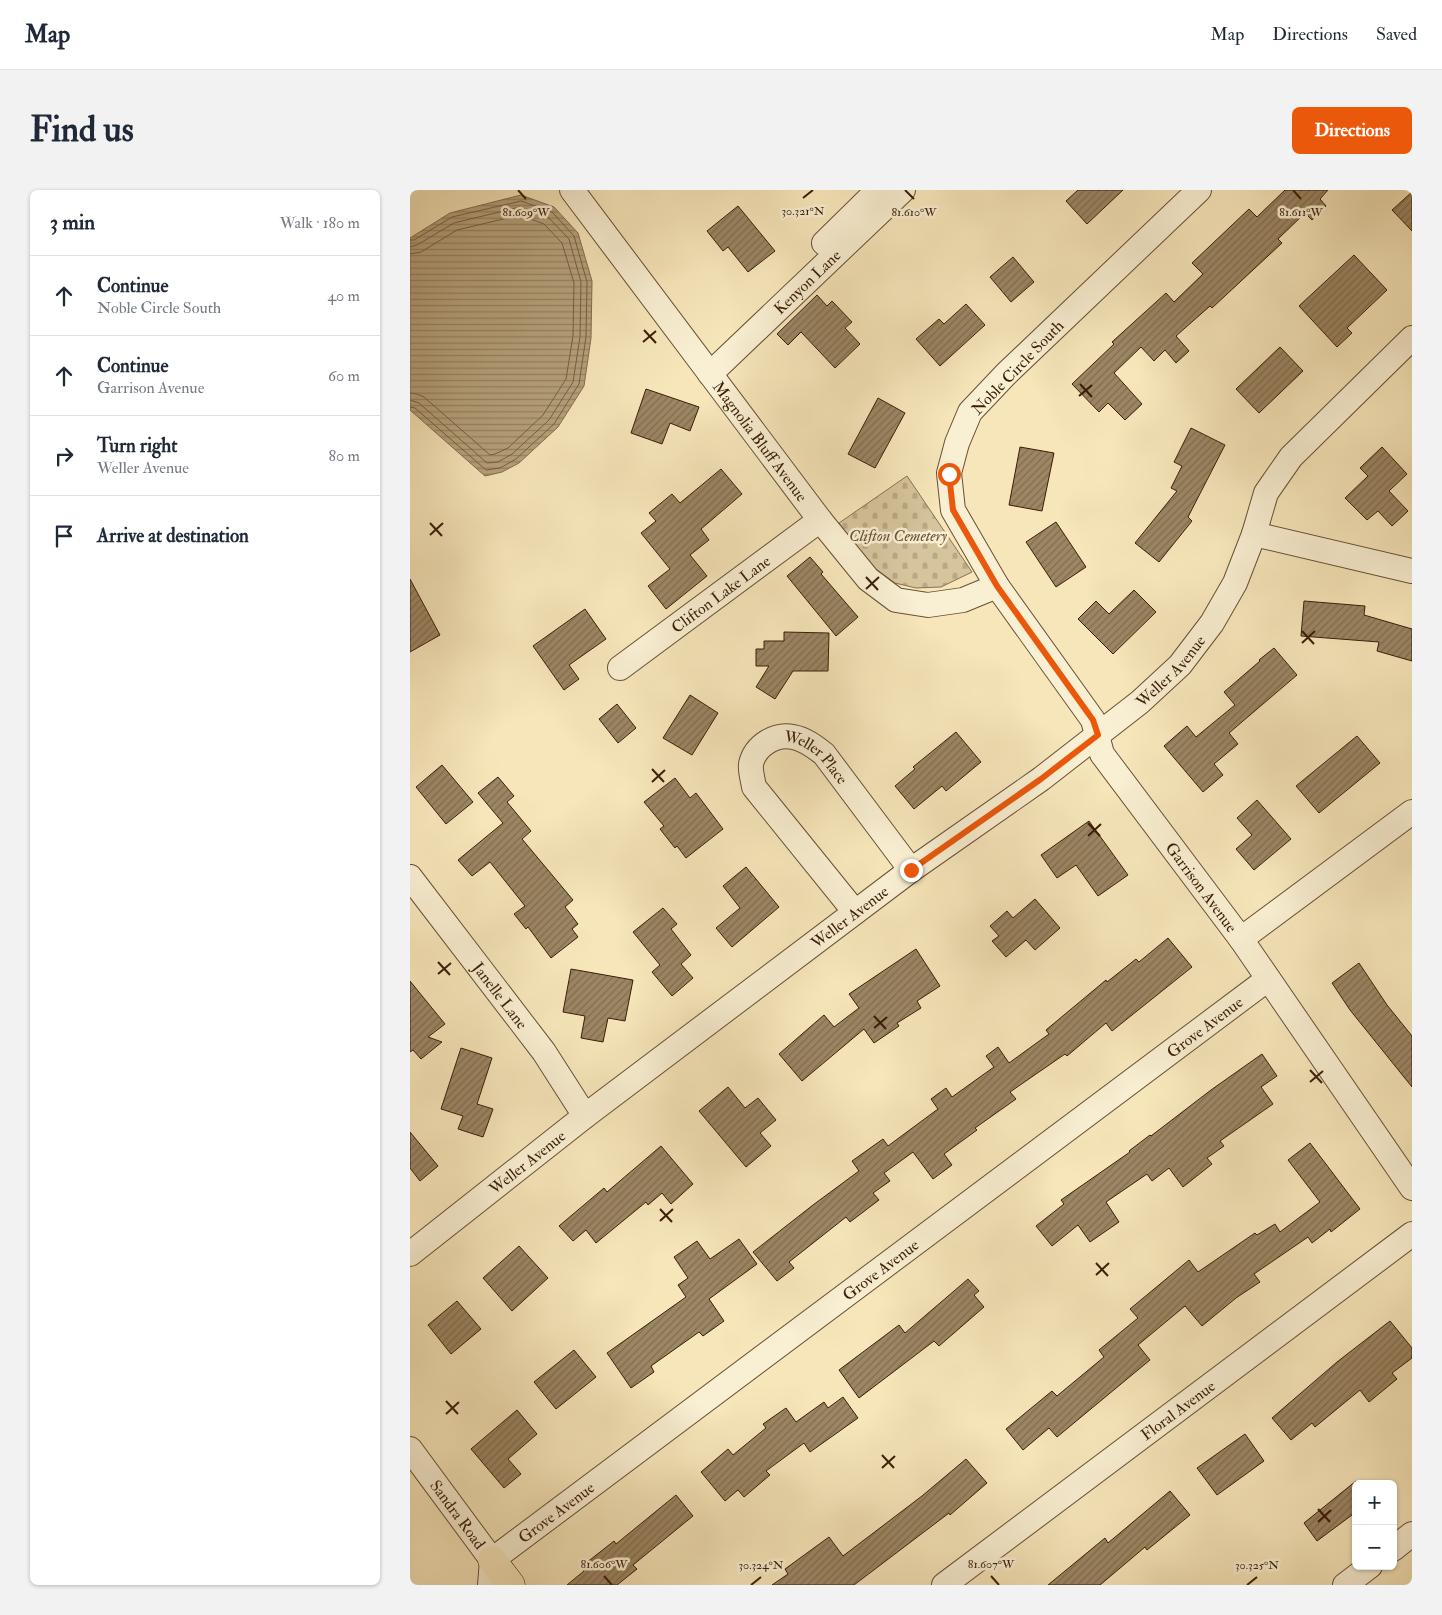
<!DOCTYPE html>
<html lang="en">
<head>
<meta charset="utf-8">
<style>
  body { margin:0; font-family:"IM FELL Double Pica",serif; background:#f2f2f3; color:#1f2937 }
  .controls { position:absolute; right:15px; bottom:15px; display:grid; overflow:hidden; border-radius:8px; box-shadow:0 1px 4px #0004 }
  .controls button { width:45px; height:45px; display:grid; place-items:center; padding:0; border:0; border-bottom:1px solid #e0e1e3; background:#fff; color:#1f2937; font:25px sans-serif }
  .stop { position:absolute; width:15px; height:15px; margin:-11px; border:4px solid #ea580c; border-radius:50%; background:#fff }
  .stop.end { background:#ea580c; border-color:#fff; box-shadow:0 1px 5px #0008 }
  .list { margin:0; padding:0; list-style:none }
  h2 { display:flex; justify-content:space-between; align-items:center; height:65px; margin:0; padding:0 20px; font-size:21px }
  h2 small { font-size:16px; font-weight:400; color:#747a83 }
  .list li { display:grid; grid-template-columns:32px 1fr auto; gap:15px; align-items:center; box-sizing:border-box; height:80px; padding:0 20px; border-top:1px solid #e0e1e3 }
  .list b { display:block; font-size:19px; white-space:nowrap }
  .list p { margin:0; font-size:16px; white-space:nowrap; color:#747a83 }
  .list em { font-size:16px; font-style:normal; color:#747a83 }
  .icon { flex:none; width:28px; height:28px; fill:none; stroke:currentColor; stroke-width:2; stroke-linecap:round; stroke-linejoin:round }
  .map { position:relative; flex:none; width:1002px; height:1395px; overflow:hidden; border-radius:8px }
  header { display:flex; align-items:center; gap:30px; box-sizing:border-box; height:70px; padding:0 25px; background:#fff; border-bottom:1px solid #e0e1e3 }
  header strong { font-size:24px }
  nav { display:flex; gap:28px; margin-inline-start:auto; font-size:18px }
  .intro { display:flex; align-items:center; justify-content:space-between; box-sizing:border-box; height:120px; padding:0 30px }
  h1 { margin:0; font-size:35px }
  .button { padding:12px 22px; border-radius:8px; background:#ea580c; color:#fff; font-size:18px; font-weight:700 }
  main { display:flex; gap:30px; padding:0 30px }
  aside { flex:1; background:#fff; border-radius:8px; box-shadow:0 1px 4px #0004 }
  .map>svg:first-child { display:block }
</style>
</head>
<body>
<header>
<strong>Map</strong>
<nav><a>Map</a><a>Directions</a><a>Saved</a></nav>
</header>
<div class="intro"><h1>Find us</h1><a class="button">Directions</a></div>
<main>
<aside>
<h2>3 min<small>Walk · 180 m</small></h2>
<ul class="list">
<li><svg class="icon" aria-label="ahead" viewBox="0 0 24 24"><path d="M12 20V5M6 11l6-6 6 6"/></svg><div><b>Continue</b><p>Noble Circle South</p></div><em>40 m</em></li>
<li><svg class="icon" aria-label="ahead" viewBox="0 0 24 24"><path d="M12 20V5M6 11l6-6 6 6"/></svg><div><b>Continue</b><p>Garrison Avenue</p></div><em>60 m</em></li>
<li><svg class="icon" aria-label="right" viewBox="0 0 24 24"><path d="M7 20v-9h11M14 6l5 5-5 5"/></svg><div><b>Turn right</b><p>Weller Avenue</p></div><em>80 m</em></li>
<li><svg class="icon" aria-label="arrive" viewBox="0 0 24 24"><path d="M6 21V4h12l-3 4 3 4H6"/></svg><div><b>Arrive at destination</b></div></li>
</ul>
</aside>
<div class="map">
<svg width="1002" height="1395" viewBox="0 0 1002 1395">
  <defs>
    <pattern id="cemetery-stones" width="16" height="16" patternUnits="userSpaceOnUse" patternTransform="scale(1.25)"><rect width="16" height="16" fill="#d6c49c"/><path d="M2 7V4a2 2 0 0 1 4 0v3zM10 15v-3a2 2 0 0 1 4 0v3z" fill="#b8a885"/></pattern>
    <pattern id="water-rules" width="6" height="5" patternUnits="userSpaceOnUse" patternTransform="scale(1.25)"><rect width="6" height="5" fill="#b6a27d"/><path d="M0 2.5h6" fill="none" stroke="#958364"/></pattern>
    <pattern id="building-hatch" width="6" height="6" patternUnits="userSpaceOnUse" patternTransform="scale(1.25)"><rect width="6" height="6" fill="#9c8664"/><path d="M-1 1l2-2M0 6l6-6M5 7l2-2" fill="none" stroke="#806d50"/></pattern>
  </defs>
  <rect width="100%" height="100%" fill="#f6e6ba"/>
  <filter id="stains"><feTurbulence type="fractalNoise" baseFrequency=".004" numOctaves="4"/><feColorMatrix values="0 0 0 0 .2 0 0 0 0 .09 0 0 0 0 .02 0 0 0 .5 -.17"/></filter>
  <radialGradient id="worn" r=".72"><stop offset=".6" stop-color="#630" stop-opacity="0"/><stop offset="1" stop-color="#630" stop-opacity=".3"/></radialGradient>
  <polygon fill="url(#cemetery-stones)" stroke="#887052" points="497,286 562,382 531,397 506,398 485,393 459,374 429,333"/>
  <polygon fill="url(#water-rules)" stroke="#846d4e" points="111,5 144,17 168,43 182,91 181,148 174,196 148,237 109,273 92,282 75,286 0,220 0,48 40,23"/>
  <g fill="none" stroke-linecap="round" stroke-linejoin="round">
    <g stroke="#786042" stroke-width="1">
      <polyline points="0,50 4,50 42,27 111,11 142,22 164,46 177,92 176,147 169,194 144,234 106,269 90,278 76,280 5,218 0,217"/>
      <polyline points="0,57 7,55 44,33 110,17 138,27 159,49 171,92 170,147 163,192 139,230 102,264 88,272 77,273 9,213 0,210"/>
      <polyline points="0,64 11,62 47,40 110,25 134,34 152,53 164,93 163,146 156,189 133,225 98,258 85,264 80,265 14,207 7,204 0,203"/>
    </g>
  </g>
  <g fill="url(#building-hatch)" stroke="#3a1d07">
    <polygon points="668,0 713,0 677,34 656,11"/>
    <polygon points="875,0 918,0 910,9 916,16 902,30 895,23 868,49 872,53 802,118 800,116 766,146 779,161 766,173 755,160 744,171 731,157 704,183 732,214 715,230 698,213 689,222 662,194 704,154 702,152 756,103 764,112 793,84 782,73 839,19 847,27"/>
    <polygon points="1002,2 1002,41 982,20"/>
    <polygon points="328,16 365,61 338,82 318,57 313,61 297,41"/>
    <polygon points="944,65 977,100 937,138 942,143 927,157 889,116"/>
    <polygon points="603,67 624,92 601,112 580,87"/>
    <polygon points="407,105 417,116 422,111 442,132 435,138 450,154 425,178 391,142 378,155 367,144"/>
    <polygon points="556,114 575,135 530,176 506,149 529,129 534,134"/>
    <polygon points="870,157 893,181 849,223 826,199"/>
    <polygon points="236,199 289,217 280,241 260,233 252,254 221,243"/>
    <polygon points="468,208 495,223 465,278 438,264"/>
    <polygon points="781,238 815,255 778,327 782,331 749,372 725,353 767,301 761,298 772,276 764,272"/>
    <polygon points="610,257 644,263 632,321 599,315"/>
    <polygon points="972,257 997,284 979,301 998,321 982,336 968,321 957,330 935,308 958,286 950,278"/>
    <polygon points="311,279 332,304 291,339 299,350 280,365 297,386 256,419 238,396 260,379 231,343 246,331 239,323 262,304 270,313"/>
    <polygon points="646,332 676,377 646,397 616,352"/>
    <polygon points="400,367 413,382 411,384 448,427 426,446 377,386"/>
    <polygon points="0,389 30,445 0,462"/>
    <polygon points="724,400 746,422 703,464 668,429 686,411 699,424"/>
    <polygon points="894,411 955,416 954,425 1002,439 1002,471 967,461 969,452 891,446"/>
    <polygon points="175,419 196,449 159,475 169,489 154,500 123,456"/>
    <polygon points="374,442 419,443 418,481 383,481 365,509 346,497 359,476 346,476 346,459 354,459 354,451 374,451"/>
    <polygon points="864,458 887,485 819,543 828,554 804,574 813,585 793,602 754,556 777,536 786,547 825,515 814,502 850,471 849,470"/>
    <polygon points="280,505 308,523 282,565 253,548"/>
    <polygon points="207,514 226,538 208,553 189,529"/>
    <polygon points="546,542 571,572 536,601 532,596 504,619 485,596 505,579 503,577"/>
    <polygon points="947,546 970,573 909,623 886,596"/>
    <polygon points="32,575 63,612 36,634 6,597"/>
    <polygon points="88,587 104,606 97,612 121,641 112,649 163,710 155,717 168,734 162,739 168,747 141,768 118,737 116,739 104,724 115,716 80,672 62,686 48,670 93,633 68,603"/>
    <polygon points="265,588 280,608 286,603 313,639 276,668 267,656 265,658 250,639 254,636 234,612"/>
    <polygon points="847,610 881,649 844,680 826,659 842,645 827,628"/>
    <polygon points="679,631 718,685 688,706 666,675 647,688 631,665"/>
    <polygon points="336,677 369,717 322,757 306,738 330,718 313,696"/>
    <polygon points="625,709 650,738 625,760 616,750 596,767 582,751 589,746 580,736 597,721 603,728"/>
    <polygon points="253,718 267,734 261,739 281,765 271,774 283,788 262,806 242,782 250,775 223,742"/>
    <polygon points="758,748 782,777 702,841 696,833 657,866 655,864 600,902 606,909 565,938 567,940 534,964 542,975 523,989 503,962 474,983 480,991 463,1003 469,1010 440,1032 436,1027 379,1072 384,1078 367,1091 343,1062 403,1015 449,981 442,971 473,949 478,956 528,919 521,909 536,898 542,907 584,877 576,866 588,857 599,873 639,844 636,840 696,790 697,792 726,769 729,772"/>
    <polygon points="506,759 530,796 507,811 511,818 487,833 489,836 464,853 454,839 392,891 369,864 414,825 424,837 449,818 439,804"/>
    <polygon points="949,773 977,815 1002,846 1002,897 940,820 922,793"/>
    <polygon points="161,779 223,790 215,831 198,828 193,852 171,848 175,826 153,822"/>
    <polygon points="0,791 35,834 18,847 32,852 11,869 3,860 0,862"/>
    <polygon points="51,858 82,868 67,914 83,919 73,947 48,939 53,926 31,919"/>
    <polygon points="852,864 867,886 851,897 863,914 810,951 814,956 797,968 802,974 773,997 759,978 742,991 737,984 696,1012 709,1032 680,1052 668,1035 642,1056 626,1036 654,1014 651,1010 720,962 719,961 740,945 741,946 801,900"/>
    <polygon points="318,897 335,918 348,908 366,930 350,943 361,956 336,977 289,921"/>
    <polygon points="0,942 28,976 10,991 0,978"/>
    <polygon points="900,953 950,1019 921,1042 920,1039 902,1053 898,1047 844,1084 850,1092 826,1108 792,1136 775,1116 728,1155 740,1170 647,1247 639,1238 613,1260 596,1239 642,1201 647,1206 694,1167 689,1160 728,1128 720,1119 779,1070 788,1082 845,1043 847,1045 865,1034 870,1042 910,1012 878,970"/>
    <polygon points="251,956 283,994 261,1014 252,1003 238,1015 236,1012 186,1053 176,1040 163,1051 149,1036 194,998 197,1002"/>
    <polygon points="329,1049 347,1074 299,1109 314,1131 293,1146 289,1142 241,1176 244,1182 221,1198 197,1163 276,1107 268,1095 278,1088 264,1067 287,1051 300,1069"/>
    <polygon points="109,1056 138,1088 102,1121 73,1088"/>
    <polygon points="558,1089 569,1101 564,1105 574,1117 529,1156 524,1151 449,1208 429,1180 489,1135 495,1143"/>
    <polygon points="47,1111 71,1139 41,1164 18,1135"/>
    <polygon points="980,1131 1002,1158 1002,1168 982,1183 987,1189 959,1212 950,1200 905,1237 902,1233 881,1250 862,1228 927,1172"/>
    <polygon points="164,1160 186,1187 146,1219 124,1192"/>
    <polygon points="433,1207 448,1228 400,1262 394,1253 356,1281 360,1285 334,1307 328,1300 315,1311 291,1282 318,1259 323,1265 356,1238 353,1234 376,1218 386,1232 414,1212 418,1218"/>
    <polygon points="107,1220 127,1244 98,1269 111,1284 94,1298 61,1259"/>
    <polygon points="835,1244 854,1271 807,1305 787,1278"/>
    <polygon points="556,1269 577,1293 540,1325 539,1323 444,1395 362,1395 378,1384 375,1379 419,1347 433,1366 512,1306"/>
    <polygon points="946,1291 946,1322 907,1351 894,1333"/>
    <polygon points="760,1301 780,1325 737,1360 735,1357 690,1395 638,1395 695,1348 698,1353"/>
    <polygon points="266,1305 283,1326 223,1375 227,1379 207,1395 157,1395 174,1381 171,1377 204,1351 206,1354"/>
  </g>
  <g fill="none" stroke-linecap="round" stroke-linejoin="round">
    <g stroke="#694f34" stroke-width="26">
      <g id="minor">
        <path id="s1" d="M162 0 410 330 458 389 486 410 518 415 553 410 587 396"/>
        <path id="s2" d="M789 0 596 184 560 222 547 253 539 283 543 320 587 396 683 530 692 564 831 749 1002 998"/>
        <polyline points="414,53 468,0"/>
        <path id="s3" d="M300 184 493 0"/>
        <polyline points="844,344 1002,381"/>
        <path id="s4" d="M210 478 410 330"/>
        <path id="s5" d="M0 687 134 862 175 926"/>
        <path id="s6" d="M445 722 344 597C343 590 340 581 341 574 345 556 365 543 383 547 395 549 405 557 414 564L501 680"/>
        <polyline points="831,749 1002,622"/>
        <path id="s7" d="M0 1064 175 926 501 680 631 589 730 512 770 475 802 433 825 393 844 344 856 303 881 267 1002 148"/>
        <path id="s8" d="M0 1259 82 1370 80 1395"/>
        <polyline points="983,1359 1002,1344"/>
        <path id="s9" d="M82 1370 858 789"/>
        <path id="s10" d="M534 1395 1002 1044"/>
        <polyline points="935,1395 960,1376"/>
      </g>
    </g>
    <g stroke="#3a1d07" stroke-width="29">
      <polyline id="major" points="82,1370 101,1395"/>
    </g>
    <use href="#minor" stroke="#f9efd2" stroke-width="24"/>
    <use href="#major" stroke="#f6e6ba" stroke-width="28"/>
  </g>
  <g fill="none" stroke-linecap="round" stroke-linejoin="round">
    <polyline stroke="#ea580c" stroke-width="6" points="501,680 631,589 688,545 683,530 587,396 543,320 539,284"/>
  </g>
  <path fill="none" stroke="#3a1d07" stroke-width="2" d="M108 0 116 9M495 0 504 9M883 0 891 9M393 8 403 0M234 140 246 153M233 152 246 141M670 194 682 207M669 206 682 195M20 333 32 346M20 345 33 333M456 387 468 400M456 399 469 387M892 441 904 454M892 453 905 441M242 579 254 592M242 592 255 580M678 633 690 646M678 646 691 634M28 772 40 785M28 784 41 773M464 826 476 839M464 838 477 827M900 880 912 893M900 892 913 881M250 1019 262 1032M250 1031 263 1019M686 1073 698 1086M686 1085 699 1073M36 1211 48 1224M36 1224 49 1212M472 1265 484 1278M472 1278 485 1266M908 1319 920 1332M908 1332 921 1320M194 1386 202 1395M581 1386 589 1395M341 1395 351 1387M837 1395 847 1387"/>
  <g text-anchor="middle" stroke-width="5" stroke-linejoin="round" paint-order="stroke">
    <g font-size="16" fill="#3a1d07" stroke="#f9efd2">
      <text dy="6" stroke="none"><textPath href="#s3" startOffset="134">Kenyon Lane</textPath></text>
      <text transform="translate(607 177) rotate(-46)" y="6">Noble Circle South</text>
      <text dy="6" stroke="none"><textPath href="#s1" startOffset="314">Magnolia Bluff Avenue</textPath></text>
      <text dy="6" stroke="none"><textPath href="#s4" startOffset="125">Clifton Lake Lane</textPath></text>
      <text dy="6" stroke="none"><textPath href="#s7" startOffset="959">Weller Avenue</textPath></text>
      <text dy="6" stroke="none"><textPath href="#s6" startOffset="270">Weller Place</textPath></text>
      <text dy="6" stroke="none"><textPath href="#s2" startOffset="875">Garrison Avenue</textPath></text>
      <text dy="6" stroke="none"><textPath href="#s7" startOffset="554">Weller Avenue</textPath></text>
      <text dy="6" stroke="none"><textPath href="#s5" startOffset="149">Janelle Lane</textPath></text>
      <text dy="6" stroke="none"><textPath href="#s9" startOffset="890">Grove Avenue</textPath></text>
      <text dy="6" stroke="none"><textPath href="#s7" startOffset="149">Weller Avenue</textPath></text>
      <text dy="6" stroke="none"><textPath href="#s9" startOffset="485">Grove Avenue</textPath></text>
      <text dy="6" stroke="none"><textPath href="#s10" startOffset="292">Floral Avenue</textPath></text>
      <text dy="6" stroke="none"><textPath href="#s9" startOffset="80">Grove Avenue</textPath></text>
      <text dy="6" stroke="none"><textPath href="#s8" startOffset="81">Sandra Road</textPath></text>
    </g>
    <g font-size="16" font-style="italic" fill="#694f34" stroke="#f9efd2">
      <text x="488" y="351">Clifton Cemetery</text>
    </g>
  </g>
  <g font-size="12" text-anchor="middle" fill="#3a1d07" stroke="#f9efd2" stroke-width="5" stroke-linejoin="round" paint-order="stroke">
    <text x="393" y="25">30.321°N</text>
    <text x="116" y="26">81.609°W</text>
    <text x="504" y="26">81.610°W</text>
    <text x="891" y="26">81.611°W</text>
    <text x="194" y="1378">81.606°W</text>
    <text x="581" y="1378">81.607°W</text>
    <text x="351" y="1379">30.324°N</text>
    <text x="847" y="1379">30.325°N</text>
  </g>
  <rect width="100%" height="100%" filter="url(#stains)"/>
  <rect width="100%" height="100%" fill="url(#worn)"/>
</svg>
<div class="controls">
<button>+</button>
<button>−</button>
</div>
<div class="stop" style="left:539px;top:284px"></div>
<div class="stop end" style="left:501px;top:680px"></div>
</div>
</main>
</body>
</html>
